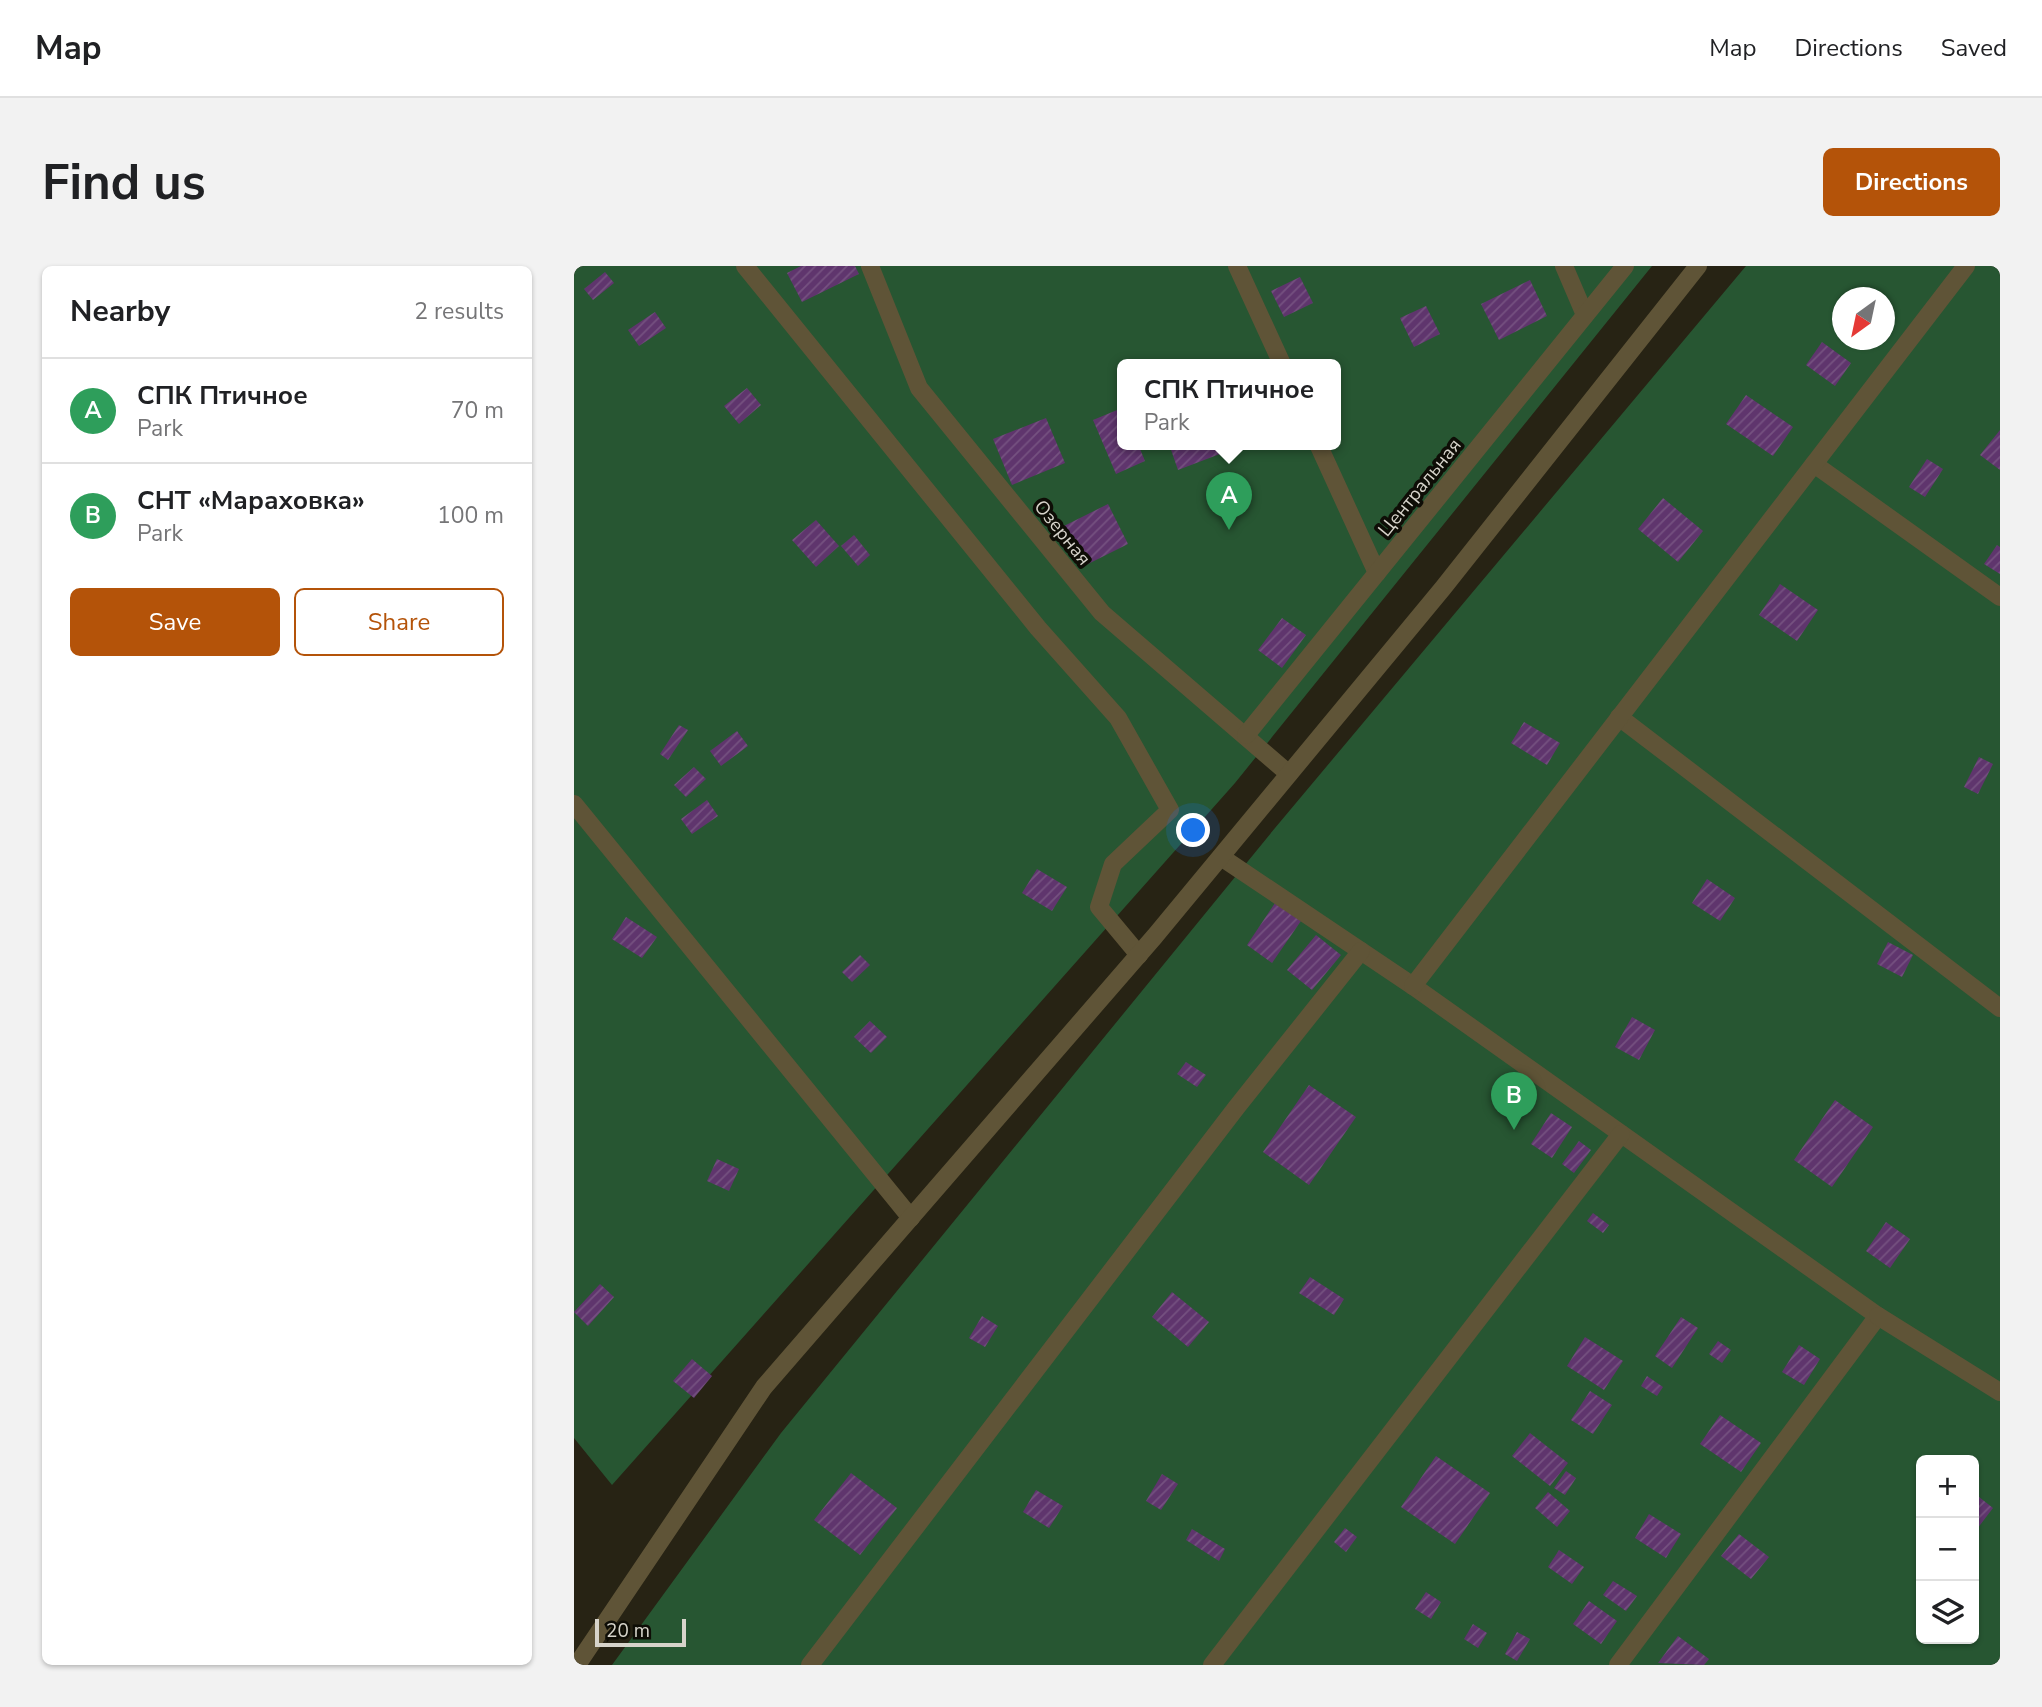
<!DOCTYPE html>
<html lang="en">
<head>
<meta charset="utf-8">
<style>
  body { margin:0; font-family:"Nunito Sans",sans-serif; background:#f2f2f2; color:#202124 }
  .controls { position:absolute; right:21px; bottom:21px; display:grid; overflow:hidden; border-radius:10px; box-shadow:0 2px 5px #0004 }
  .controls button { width:63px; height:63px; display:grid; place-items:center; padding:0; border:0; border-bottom:2px solid #e0e0e0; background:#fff; color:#202124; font:35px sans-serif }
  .compass { position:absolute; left:1258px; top:21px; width:63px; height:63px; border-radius:50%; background:#fff; box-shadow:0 2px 5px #0004; rotate:213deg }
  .scale { position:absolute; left:21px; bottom:18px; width:91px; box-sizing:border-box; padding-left:7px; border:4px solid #d7d4cb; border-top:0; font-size:19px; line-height:24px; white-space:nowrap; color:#d7d4cb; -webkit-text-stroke:5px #0e0d06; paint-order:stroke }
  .you { position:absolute; left:620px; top:565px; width:24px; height:24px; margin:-18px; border:5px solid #fff; border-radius:50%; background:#1a73e8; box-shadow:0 0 0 10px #1a73e833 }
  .badge { display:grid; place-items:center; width:46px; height:46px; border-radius:50%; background:#b45309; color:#fff; font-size:23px; font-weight:700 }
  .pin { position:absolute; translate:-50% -58px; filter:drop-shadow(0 2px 4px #0008) }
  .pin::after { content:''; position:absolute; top:37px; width:24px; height:21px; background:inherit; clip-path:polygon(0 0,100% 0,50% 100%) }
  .popup { position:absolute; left:543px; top:93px; width:224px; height:91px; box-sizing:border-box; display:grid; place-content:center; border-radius:10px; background:#fff; filter:drop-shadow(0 2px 5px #0005); font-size:23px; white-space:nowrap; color:#757577 }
  .popup b { font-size:26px; color:#202124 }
  .popup::after { content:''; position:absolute; left:50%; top:100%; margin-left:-14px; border:14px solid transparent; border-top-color:#fff }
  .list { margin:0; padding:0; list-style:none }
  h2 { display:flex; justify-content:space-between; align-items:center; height:91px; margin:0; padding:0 28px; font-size:30px }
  h2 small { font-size:23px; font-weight:400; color:#757577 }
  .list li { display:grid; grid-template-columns:46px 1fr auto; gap:21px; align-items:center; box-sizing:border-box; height:105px; padding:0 28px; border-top:2px solid #e0e0e0 }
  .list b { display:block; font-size:26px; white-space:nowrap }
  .list p { margin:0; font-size:23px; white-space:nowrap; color:#757577 }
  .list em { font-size:23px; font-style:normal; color:#757577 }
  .actions { display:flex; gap:14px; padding:21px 28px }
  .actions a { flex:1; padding:16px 0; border:2px solid #b45309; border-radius:10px; text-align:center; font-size:24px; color:#b45309 }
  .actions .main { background:#b45309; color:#fff }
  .icon { flex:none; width:38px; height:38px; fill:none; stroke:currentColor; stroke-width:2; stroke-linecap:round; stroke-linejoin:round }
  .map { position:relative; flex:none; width:1426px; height:1399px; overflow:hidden; border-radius:10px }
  header { display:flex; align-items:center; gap:42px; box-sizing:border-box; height:98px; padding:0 35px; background:#fff; border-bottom:2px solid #e0e0e0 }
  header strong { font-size:33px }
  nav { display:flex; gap:38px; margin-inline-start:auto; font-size:24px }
  .intro { display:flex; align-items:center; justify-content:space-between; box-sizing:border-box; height:168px; padding:0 42px }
  h1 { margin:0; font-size:49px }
  .button { padding:18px 32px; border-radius:10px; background:#b45309; color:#fff; font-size:24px; font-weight:700 }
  main { display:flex; gap:42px; padding:0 42px }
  aside { flex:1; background:#fff; border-radius:10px; box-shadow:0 2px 5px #0004 }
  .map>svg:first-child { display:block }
</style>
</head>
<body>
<header>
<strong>Map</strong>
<nav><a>Map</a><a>Directions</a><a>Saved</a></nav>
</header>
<div class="intro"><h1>Find us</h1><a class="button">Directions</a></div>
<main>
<aside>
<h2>Nearby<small>2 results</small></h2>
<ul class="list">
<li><span class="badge" style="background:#2e9e5b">A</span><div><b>СПК Птичное</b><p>Park</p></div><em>70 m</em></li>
<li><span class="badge" style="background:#2e9e5b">B</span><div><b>СНТ «Мараховка»</b><p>Park</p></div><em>100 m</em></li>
</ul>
<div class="actions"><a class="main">Save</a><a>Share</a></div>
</aside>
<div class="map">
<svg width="1426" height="1399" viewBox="0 0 1426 1399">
  <defs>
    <pattern id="building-hatch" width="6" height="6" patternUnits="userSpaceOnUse" patternTransform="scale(1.75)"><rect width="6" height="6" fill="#5f356d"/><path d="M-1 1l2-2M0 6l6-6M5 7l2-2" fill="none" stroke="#755180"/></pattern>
  </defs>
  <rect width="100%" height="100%" fill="#272314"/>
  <g fill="#275632" fill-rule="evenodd">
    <path d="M0 0H1078L661 517 38 1219 0 1172ZM548 98H762V178H548Z"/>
    <path d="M1172 0H1426V1399H38L207 1167 701 562ZM1268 32H1310V74H1268ZM1347 1194H1400V1373H1347Z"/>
  </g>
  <g fill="url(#building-hatch)">
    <polygon points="227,0 281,0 285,8 228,36 213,7"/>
    <polygon points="31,6 40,17 19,34 10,23"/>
    <polygon points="726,11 739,37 710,51 697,25"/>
    <polygon points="956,14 973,50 925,74 907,38"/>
    <polygon points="852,40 866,68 840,81 826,52"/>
    <polygon points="81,46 92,62 65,80 54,64"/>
    <polygon points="1248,76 1277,97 1261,120 1232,99"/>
    <polygon points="173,122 187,139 165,158 150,140"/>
    <polygon points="1172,129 1219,161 1199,190 1152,158"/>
    <polygon points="548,142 548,178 564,178 571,195 542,208 519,154"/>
    <polygon points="472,152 491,197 438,219 419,173"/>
    <polygon points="1426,164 1426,204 1406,189"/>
    <polygon points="595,178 657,178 659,183 604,204"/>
    <polygon points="1353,193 1369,203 1351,231 1335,221"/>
    <polygon points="1089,232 1129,265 1104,296 1064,263"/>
    <polygon points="534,238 554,278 506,302 486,262"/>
    <polygon points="242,254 265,280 242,301 218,274"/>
    <polygon points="280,269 296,289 284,300 267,280"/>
    <polygon points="1423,279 1426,281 1426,308 1410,298"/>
    <polygon points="1206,318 1244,344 1223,375 1185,349"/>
    <polygon points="708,352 732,369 708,402 684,384"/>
    <polygon points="950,456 986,477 973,499 937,477"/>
    <polygon points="105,459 114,464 94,494 86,488"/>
    <polygon points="163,465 174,480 147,500 136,485"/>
    <polygon points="1405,491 1419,498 1404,528 1390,521"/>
    <polygon points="120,501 132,513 112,531 100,519"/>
    <polygon points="133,534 144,550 118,568 107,553"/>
    <polygon points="463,603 493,621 478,645 448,627"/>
    <polygon points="1133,613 1161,632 1146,655 1118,637"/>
    <polygon points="703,634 729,652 698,697 673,679"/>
    <polygon points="52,651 83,671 68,692 38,673"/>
    <polygon points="742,669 767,689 738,724 713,704"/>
    <polygon points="1314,676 1339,689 1328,711 1303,698"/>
    <polygon points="286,689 296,699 278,716 268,706"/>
    <polygon points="1058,751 1081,764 1065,794 1041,781"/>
    <polygon points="296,755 313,771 297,787 280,771"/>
    <polygon points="612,796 632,809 623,821 603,808"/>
    <polygon points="735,819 782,851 735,919 689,886"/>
    <polygon points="1261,834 1299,861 1258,921 1220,894"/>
    <polygon points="977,847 998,861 978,892 957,878"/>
    <polygon points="1005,875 1017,884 1000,907 988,898"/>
    <polygon points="143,893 165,903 155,925 133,915"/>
    <polygon points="1019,947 1035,959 1029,967 1013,955"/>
    <polygon points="1312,956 1336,973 1316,1002 1292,985"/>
    <polygon points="736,1011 770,1033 760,1049 725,1027"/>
    <polygon points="26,1018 40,1031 14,1060 0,1046"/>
    <polygon points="598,1026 635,1056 614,1081 578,1051"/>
    <polygon points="408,1050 424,1060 411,1081 395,1072"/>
    <polygon points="1107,1051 1124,1062 1098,1102 1081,1090"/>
    <polygon points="1011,1071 1049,1095 1030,1124 993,1100"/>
    <polygon points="1144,1075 1157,1084 1148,1097 1135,1088"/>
    <polygon points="1225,1079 1246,1093 1230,1119 1208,1106"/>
    <polygon points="118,1093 138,1110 120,1132 99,1115"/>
    <polygon points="1073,1110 1089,1121 1083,1130 1067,1120"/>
    <polygon points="1016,1125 1038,1139 1019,1168 997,1154"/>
    <polygon points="1146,1149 1187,1177 1167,1206 1126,1178"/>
    <polygon points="956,1167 994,1197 976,1220 938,1190"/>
    <polygon points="862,1190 916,1227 881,1278 827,1241"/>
    <polygon points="992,1205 1002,1212 991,1229 980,1222"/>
    <polygon points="277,1207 323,1242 286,1289 240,1254"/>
    <polygon points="588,1208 604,1218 587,1244 572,1235"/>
    <polygon points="462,1224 489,1240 475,1262 449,1246"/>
    <polygon points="974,1226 996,1245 983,1261 961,1242"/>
    <polygon points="1400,1227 1419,1242 1400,1267"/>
    <polygon points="1075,1248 1107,1268 1092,1292 1061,1272"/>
    <polygon points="771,1262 783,1271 772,1286 760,1276"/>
    <polygon points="618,1263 651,1283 645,1295 612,1274"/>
    <polygon points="1165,1268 1195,1291 1177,1313 1147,1290"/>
    <polygon points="985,1284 1010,1301 998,1318 974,1301"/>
    <polygon points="1039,1315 1063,1330 1052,1345 1029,1329"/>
    <polygon points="852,1326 867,1336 857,1353 841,1343"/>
    <polygon points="1015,1335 1043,1355 1027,1378 999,1358"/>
    <polygon points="899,1358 913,1367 904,1382 890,1373"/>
    <polygon points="943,1366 956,1373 943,1395 931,1388"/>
    <polygon points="1104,1370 1135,1393 1130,1399 1084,1397"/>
  </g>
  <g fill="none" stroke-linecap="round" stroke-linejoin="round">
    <g stroke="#5f5437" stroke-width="18">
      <polyline points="171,0 464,362 544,452 596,544 539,598 525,641 565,689"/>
      <polyline points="296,0 345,122 528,347 715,508"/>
      <polyline points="663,0 708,98"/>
      <polyline points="990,0 1011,49"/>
      <polyline points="744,178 803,307"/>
      <polyline points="1240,198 1426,331"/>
      <polyline points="1045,451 1426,742"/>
      <polyline points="672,469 1051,0"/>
      <polyline points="0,538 337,952"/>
      <polyline points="647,591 839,720 1304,1050 1044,1399"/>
      <polyline points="839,720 1392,0"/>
      <polyline points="1304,1050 1426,1126"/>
      <polyline points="236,1399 662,842 787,685"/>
      <polyline points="638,1399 1047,868"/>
    </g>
    <polyline stroke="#5f5437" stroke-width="18" points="3,1399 190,1121 581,670 869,322 1124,0"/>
  </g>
  <g text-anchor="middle" stroke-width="7" stroke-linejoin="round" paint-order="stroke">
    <g font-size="19" fill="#d7d4cb" stroke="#0e0d06">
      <text transform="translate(845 221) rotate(-51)" y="7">Центральная</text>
      <text transform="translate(489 266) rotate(51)" y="7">Озерная</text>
    </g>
  </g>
</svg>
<div class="controls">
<button>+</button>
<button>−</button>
<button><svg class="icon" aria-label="layers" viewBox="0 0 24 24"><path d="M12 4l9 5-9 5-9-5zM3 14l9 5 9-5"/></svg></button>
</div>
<svg class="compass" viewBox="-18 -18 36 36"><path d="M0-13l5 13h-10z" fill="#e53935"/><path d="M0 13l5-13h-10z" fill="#757577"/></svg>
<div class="scale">20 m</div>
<div class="you"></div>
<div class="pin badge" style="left:655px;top:264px;background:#2e9e5b">A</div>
<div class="popup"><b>СПК Птичное</b>Park</div>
<div class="pin badge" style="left:940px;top:864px;background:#2e9e5b">B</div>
</div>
</main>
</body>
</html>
